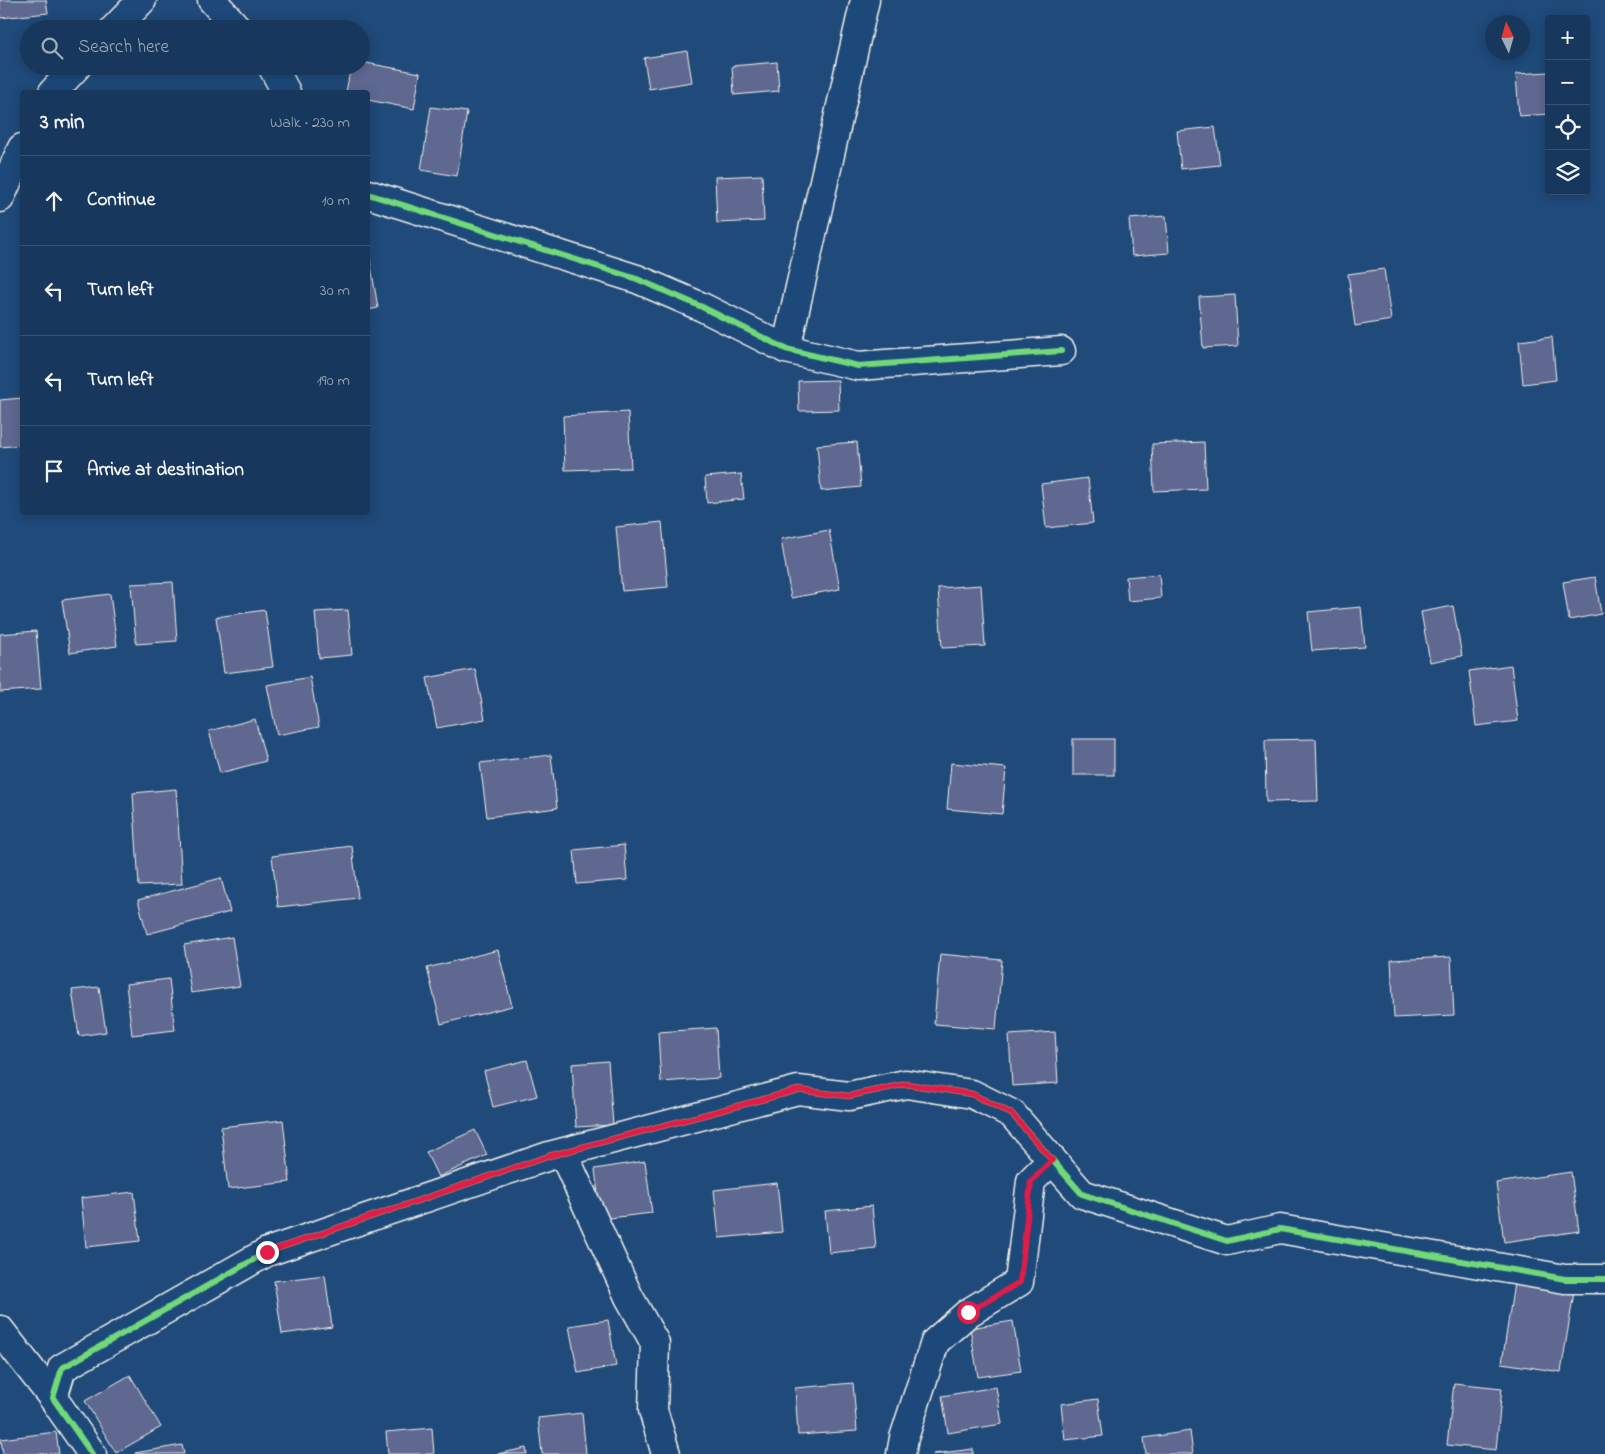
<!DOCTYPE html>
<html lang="en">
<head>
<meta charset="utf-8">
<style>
  body { margin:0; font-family:"Indie Flower",sans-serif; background:#203f62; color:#f1f3f6 }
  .controls { position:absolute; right:15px; top:15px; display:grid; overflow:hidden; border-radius:5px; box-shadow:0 2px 12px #0003 }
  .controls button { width:45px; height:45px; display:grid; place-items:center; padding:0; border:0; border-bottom:1px solid #365272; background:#17385c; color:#f1f3f6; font:25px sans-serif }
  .compass { position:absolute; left:1485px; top:15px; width:45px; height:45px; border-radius:50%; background:#17385c; box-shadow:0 2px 12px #0003; rotate:355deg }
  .stop { position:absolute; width:15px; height:15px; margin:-11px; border:4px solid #e11d48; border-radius:50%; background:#fff }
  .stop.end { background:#e11d48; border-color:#fff; box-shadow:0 1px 5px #0008 }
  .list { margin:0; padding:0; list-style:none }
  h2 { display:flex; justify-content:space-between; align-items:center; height:65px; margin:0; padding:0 20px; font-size:21px }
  h2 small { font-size:16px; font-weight:400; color:#9eacbb }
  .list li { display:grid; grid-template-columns:32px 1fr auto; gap:15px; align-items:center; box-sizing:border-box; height:90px; padding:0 20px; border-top:1px solid #365272 }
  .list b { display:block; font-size:19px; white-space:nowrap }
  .list em { font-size:16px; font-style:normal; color:#9eacbb }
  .icon { flex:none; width:28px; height:28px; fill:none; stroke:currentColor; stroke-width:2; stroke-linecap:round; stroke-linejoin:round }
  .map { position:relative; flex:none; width:1605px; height:1454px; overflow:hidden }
  .search { position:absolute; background:#17385c; box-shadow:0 2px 12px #0003; left:20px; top:20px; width:350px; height:55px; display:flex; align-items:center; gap:12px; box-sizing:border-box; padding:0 18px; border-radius:28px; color:#9eacbb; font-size:19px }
  .panel { position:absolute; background:#17385c; box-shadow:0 2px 12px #0003; left:20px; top:90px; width:350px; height:425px; border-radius:5px }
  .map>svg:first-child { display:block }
</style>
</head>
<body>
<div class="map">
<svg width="1605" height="1454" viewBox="0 0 1605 1454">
  <rect width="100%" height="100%" fill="#1f4a7a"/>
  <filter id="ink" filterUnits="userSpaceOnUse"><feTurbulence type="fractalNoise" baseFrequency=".02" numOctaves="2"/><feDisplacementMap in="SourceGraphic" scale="10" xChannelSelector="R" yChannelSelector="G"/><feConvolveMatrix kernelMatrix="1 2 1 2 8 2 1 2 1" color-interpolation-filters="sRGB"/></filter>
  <g filter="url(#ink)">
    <g fill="#5f6891" stroke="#f4f1e8">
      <polygon points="0,0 46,0 48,13 0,18"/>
      <polygon points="687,51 692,82 649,89 644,58"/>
      <polygon points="361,62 420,73 414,109 368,100 368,92 346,92 351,66 361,66"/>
      <polygon points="777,62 779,91 734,95 732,66"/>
      <polygon points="1549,72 1549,114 1519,116 1516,74"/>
      <polygon points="431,107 467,112 457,176 421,170"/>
      <polygon points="1215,127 1220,165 1181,169 1177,131"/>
      <polygon points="762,175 764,221 717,223 715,177"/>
      <polygon points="1166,216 1169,253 1132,256 1129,219"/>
      <polygon points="368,248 378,308 368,310"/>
      <polygon points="1384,269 1391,320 1355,326 1348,274"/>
      <polygon points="1235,295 1238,346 1203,348 1199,297"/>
      <polygon points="1552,337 1556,380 1523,384 1519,341"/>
      <polygon points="838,380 839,410 799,411 798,381"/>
      <polygon points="22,398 22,445 0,447 0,400"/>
      <polygon points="628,412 631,468 565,470 563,416"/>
      <polygon points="857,442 861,487 821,491 817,445"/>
      <polygon points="1204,442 1206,489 1154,491 1152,444"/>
      <polygon points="741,474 744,499 707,503 705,477"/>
      <polygon points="1088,478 1093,523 1046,528 1041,484"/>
      <polygon points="662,522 668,587 622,591 616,527"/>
      <polygon points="829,530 840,589 791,598 781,539"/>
      <polygon points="1159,574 1161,598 1128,601 1126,577"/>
      <polygon points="1595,577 1601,614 1569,620 1563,582"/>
      <polygon points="173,582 177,641 136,644 131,584"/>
      <polygon points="981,585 985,646 942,648 938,588"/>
      <polygon points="110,594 117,646 70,653 62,600"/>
      <polygon points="1453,606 1462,656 1430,662 1421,612"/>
      <polygon points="1361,607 1365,647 1312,651 1308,612"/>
      <polygon points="265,610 273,667 224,673 216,617"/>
      <polygon points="348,610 352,655 319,658 315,612"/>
      <polygon points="36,631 41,689 0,692 0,634"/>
      <polygon points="1511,665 1518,721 1476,726 1469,671"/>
      <polygon points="475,669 485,719 437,728 427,678"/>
      <polygon points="310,677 319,727 277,735 267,685"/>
      <polygon points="255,719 266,761 220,773 209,731"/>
      <rect x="1073" y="739" width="41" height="36"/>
      <polygon points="1316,739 1318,801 1266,802 1265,740"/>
      <polygon points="551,755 557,808 487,817 480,763"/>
      <polygon points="951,763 1006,768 1002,814 947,809"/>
      <polygon points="176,789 182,884 139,886 133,793"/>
      <polygon points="624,845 627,880 577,884 574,850"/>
      <polygon points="352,846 358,898 278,907 272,856"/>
      <polygon points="221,878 230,912 147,934 138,900"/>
      <polygon points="232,937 240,986 191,993 184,945"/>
      <polygon points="498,950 512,1006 441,1024 427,968"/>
      <polygon points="940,954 1002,960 996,1029 934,1024"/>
      <polygon points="1451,957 1454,1015 1394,1018 1391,960"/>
      <polygon points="169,979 175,1030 132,1035 126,984"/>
      <polygon points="99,987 106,1032 79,1036 72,990"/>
      <polygon points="716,1028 719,1078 661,1082 658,1032"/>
      <polygon points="1055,1032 1058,1083 1012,1086 1009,1035"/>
      <polygon points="527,1060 537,1096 493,1107 484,1071"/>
      <polygon points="608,1061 613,1125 576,1127 572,1064"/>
      <polygon points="283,1120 290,1182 228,1189 221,1127"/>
      <polygon points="475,1130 487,1155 438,1177 426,1152"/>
      <polygon points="645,1161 652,1213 601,1219 595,1169"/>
      <polygon points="1571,1172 1579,1231 1504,1242 1496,1183"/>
      <polygon points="777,1183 782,1232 719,1238 714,1190"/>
      <polygon points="134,1192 140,1241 86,1247 81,1198"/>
      <polygon points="872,1206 876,1248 829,1253 825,1211"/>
      <polygon points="325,1275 332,1327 282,1334 274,1281"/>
      <polygon points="1514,1283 1574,1292 1561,1372 1502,1363"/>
      <polygon points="608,1320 616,1366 578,1373 569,1326"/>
      <polygon points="1013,1321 1021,1371 978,1377 970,1328"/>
      <polygon points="130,1375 161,1427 116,1453 85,1401"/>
      <polygon points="853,1383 857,1431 798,1435 795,1388"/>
      <polygon points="1454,1383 1502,1388 1496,1450 1447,1445"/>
      <polygon points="996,1387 1002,1424 948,1433 942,1396"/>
      <polygon points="1098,1399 1103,1436 1065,1440 1061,1404"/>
      <polygon points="582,1413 586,1454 542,1454 538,1418"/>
      <polygon points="432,1428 434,1454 388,1454 386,1432"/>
      <polygon points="1190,1431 1193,1454 1146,1454 1144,1438"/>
      <polygon points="56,1432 59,1454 3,1454 1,1439"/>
      <polygon points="182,1445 184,1454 135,1454 135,1453"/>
      <polygon points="526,1448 527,1454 497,1454"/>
      <polygon points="973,1449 973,1454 933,1454"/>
    </g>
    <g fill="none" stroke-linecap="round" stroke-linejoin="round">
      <g stroke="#f4f1e8" stroke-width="31">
        <g id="minor">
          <polyline points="212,0 238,29"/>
          <polyline points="114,29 142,0"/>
          <polyline points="272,66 286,92"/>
          <polyline points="53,92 77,66"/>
          <polyline points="368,194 637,279 702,307 786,349 858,366 1061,351"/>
          <polyline points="0,198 22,148"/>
          <polyline points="786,349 865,0"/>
          <polyline points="563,1153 629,1297 655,1343 653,1410 666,1454"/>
          <polyline points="0,1330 53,1398"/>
          <polyline points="92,1454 53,1398 62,1368 267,1252 549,1156 798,1090 849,1096 906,1084 972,1094 1012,1114 1082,1194 1227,1241 1280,1229 1565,1279 1605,1279"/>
          <polyline points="901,1454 904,1438 935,1342 968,1313 1019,1282 1031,1181 1052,1160"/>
        </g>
      </g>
      <use href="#minor" stroke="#1f4a7a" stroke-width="28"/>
      <g stroke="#1f4a7a" stroke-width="9">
        <g id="cycleway">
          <polyline points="368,194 637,279 702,307 786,349 858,366 1061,351"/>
          <polyline points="92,1454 53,1398 62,1368 267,1252 549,1156 798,1090 849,1096 906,1084 972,1094 1012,1114 1082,1194 1227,1241 1280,1229 1565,1279 1605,1279"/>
        </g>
      </g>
      <use href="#cycleway" stroke="#71d979" stroke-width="6"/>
    </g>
  </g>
  <g fill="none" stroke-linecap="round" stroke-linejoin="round" filter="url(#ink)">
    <polyline stroke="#e11d48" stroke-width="6" points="267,1252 549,1156 798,1090 849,1096 906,1084 972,1094 1012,1114 1052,1160 1031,1181 1020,1282 968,1312"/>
  </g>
</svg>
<div class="controls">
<button>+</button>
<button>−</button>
<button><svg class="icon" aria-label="locate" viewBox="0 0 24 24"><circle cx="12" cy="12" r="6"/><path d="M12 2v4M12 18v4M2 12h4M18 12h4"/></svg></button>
<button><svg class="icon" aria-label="layers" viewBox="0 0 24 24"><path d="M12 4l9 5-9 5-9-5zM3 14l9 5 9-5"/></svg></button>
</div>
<svg class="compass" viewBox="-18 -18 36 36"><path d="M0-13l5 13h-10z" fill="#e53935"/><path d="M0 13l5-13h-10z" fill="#9eacbb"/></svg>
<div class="stop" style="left:968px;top:1312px"></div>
<div class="stop end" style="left:267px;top:1252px"></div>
<div class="search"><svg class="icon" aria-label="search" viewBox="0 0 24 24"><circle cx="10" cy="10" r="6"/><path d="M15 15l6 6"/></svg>Search here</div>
<section class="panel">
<h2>3 min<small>Walk · 230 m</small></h2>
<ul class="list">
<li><svg class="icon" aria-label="ahead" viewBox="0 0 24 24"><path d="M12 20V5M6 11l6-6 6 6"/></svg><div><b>Continue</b></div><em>10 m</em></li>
<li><svg class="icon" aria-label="left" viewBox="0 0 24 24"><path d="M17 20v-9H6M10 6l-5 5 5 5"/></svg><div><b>Turn left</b></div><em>30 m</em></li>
<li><svg class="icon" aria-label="left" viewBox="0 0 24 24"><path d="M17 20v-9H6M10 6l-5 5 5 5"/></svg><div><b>Turn left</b></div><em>190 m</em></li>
<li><svg class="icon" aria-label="arrive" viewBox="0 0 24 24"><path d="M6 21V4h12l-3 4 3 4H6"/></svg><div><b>Arrive at destination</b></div></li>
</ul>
</section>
</div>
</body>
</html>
